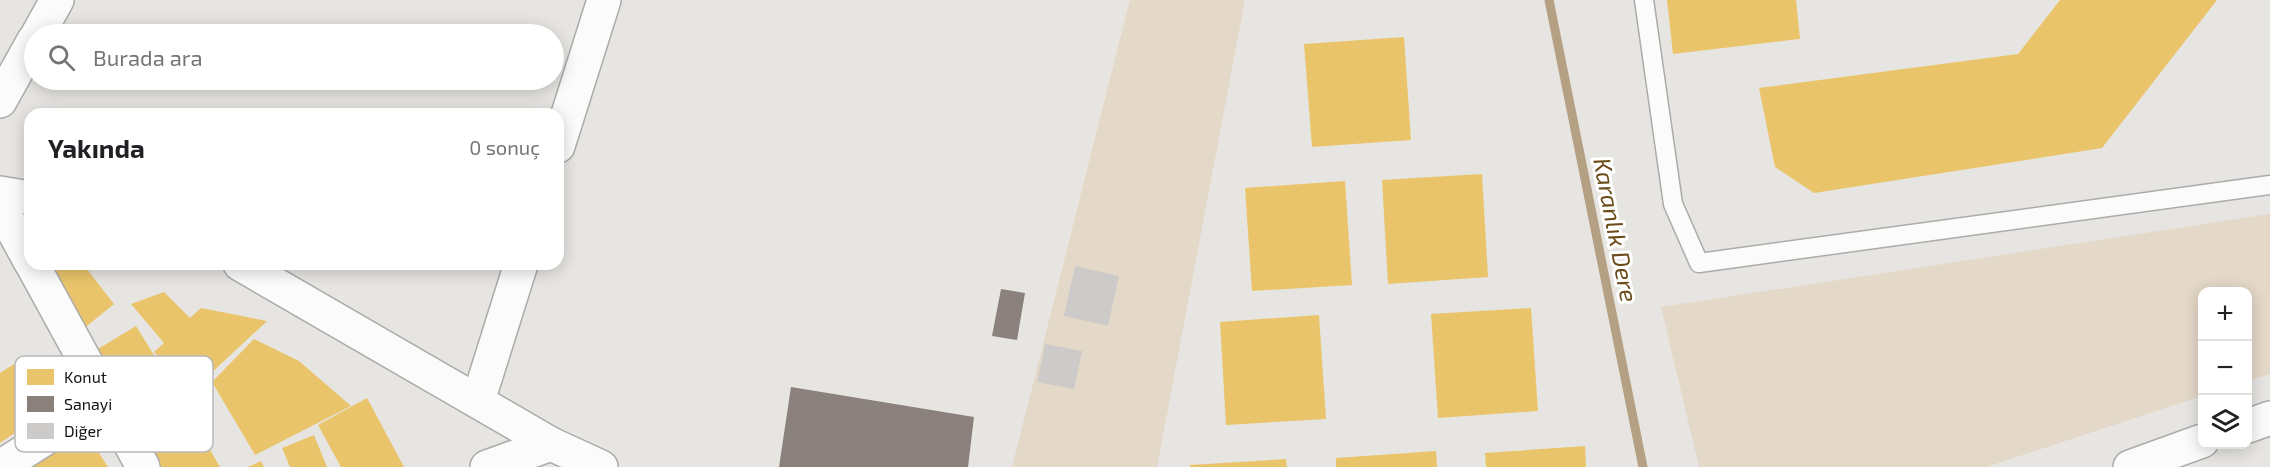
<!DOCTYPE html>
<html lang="tr">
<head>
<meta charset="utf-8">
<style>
  body { margin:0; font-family:"Exo 2",sans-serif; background:#f2f2f2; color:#202124 }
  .controls { position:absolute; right:18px; bottom:18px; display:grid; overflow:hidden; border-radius:12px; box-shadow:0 3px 15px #0003 }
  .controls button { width:54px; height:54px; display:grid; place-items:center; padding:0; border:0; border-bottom:2px solid #e0e0e0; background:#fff; color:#202124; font:30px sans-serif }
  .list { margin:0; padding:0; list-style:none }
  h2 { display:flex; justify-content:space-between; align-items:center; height:78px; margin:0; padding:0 24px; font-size:26px }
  h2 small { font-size:20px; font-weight:400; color:#757577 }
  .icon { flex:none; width:33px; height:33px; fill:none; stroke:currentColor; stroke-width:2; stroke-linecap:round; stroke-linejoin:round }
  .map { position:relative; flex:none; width:2270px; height:467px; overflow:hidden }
  .search { position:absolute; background:#fff; box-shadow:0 3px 15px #0003; left:24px; top:24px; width:540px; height:66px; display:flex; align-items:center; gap:15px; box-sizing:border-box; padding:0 21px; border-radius:33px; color:#757577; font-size:22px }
  .panel { position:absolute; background:#fff; box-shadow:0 3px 15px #0003; left:24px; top:108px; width:540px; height:162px; border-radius:18px }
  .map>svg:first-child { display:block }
</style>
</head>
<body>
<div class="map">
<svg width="2270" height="467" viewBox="0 0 2270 467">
  <rect width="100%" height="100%" fill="#e7e5e2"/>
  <g fill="#e4d8c8">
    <polygon points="1130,0 1245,0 1157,467 1012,467"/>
    <polygon points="2270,214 2270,374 2248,381 2248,292 2202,292 2202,396 1986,467 1699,467 1661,307"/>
  </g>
  <g fill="#e9c46a">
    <polygon points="1667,0 1796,0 1800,39 1673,54"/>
    <polygon points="2060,0 2217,0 2102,148 1814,193 1775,167 1759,88 2018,54"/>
    <polygon points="1404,37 1411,140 1312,147 1304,44"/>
    <polygon points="1482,174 1488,277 1388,284 1382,180"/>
    <polygon points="1345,181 1352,285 1252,291 1245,188"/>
    <polygon points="66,264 83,264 114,304 82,330 54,272"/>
    <polygon points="164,292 190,318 201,308 267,321 192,391 154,352 164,343 131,304"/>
    <polygon points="1531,308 1538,411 1438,418 1431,314"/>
    <polygon points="1319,315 1326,419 1226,425 1220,322"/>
    <polygon points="136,326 193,418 145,448 88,355"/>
    <polygon points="254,339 299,361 351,406 255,455 212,382"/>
    <polygon points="14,364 46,412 0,443 0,373"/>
    <polygon points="367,398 404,467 341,467 318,425"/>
    <polygon points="195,424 220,467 153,467 144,451"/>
    <polygon points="84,430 108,467 24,467"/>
    <polygon points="314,435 327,467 290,467 282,448"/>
    <polygon points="1585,446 1586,467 1486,467 1485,453"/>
    <polygon points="1436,451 1437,467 1336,467 1336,458"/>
    <polygon points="1286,459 1287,467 1190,467 1190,465"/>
    <polygon points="261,461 264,467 248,467"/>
  </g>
  <g fill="#8a817c">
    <polygon points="1001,289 1025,293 1017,340 992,336"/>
    <polygon points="791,387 974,417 968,467 779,467"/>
  </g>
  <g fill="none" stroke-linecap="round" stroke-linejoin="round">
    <polyline stroke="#b5a083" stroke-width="9" points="1549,0 1643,467"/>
  </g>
  <g fill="#cccbc9">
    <polygon points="1075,266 1119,276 1108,326 1064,316"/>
    <polygon points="1045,344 1082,351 1074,389 1037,382"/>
  </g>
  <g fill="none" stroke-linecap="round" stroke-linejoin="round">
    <g stroke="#adaba9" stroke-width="21">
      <polyline id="lane" points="1644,0 1673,204 1699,263 2270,185"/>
    </g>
    <g stroke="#adaba9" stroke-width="36">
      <g id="street">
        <polyline points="38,34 57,0"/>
        <polyline points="0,101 34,40"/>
        <polyline points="558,146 604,0"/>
        <polyline points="0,193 30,198"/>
        <polyline points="1,208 30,261"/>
        <polyline points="32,264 143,467"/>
        <polyline points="240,264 551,444 601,467"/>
        <polyline points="478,401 521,264"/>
        <polyline points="2248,426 2270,418"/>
        <polyline points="0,467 106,400"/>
        <polyline points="487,467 551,444"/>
        <polyline points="2130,467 2202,441"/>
      </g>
    </g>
    <use href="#lane" stroke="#fbfbfb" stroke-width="18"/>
    <use href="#street" stroke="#fbfbfb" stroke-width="33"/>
  </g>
  <g text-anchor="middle" stroke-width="6" stroke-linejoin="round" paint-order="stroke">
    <g font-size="24" font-style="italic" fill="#6a4b19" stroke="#fff">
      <text transform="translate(1615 230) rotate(79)" y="8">Karanlık Dere</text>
    </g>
  </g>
  <rect x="15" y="356" width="198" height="96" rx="9" fill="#fff" stroke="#b9b8b8" stroke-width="1.5"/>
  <rect x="27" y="369" width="27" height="16" fill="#e9c46a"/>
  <rect x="27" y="396" width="27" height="16" fill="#8a817c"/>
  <rect x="27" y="423" width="27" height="16" fill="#cccbc9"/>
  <g font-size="16" fill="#151412">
    <text x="64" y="383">Konut</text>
    <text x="64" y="410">Sanayi</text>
    <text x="64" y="437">Diğer</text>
  </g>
</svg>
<div class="controls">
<button>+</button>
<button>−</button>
<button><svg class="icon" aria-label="layers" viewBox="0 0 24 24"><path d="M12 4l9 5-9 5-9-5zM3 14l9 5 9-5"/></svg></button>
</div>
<div class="search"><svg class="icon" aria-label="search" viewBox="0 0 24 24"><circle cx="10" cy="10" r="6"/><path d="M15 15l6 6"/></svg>Burada ara</div>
<section class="panel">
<h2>Yakında<small>0 sonuç</small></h2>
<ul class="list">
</ul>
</section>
</div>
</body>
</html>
